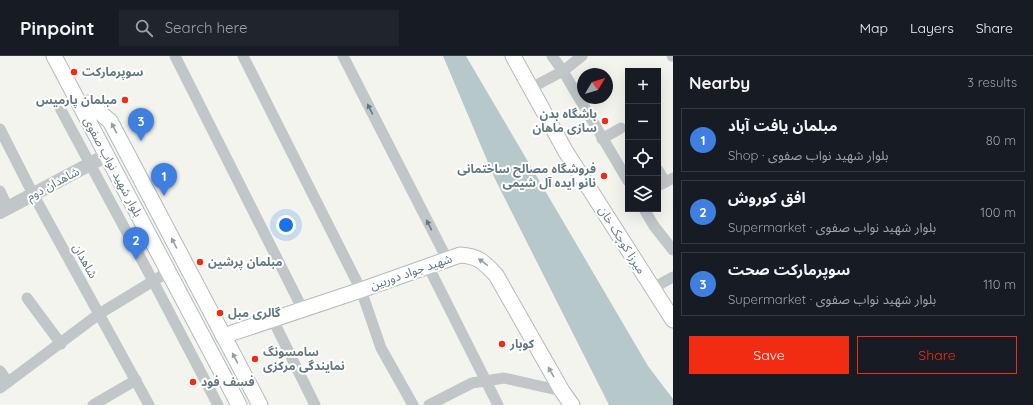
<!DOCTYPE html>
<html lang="en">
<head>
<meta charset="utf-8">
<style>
  body { margin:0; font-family:Quicksand,"Noto Sans Arabic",sans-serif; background:#20242c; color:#f1f3f6 }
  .controls { position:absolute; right:12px; top:12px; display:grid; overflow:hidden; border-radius:0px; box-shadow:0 4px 16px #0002 }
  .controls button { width:36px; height:36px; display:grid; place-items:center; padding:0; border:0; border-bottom:1px solid #363941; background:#171b24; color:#f1f3f6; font:20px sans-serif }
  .compass { position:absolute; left:577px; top:12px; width:36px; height:36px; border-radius:50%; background:#171b24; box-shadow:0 4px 16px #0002; rotate:52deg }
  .you { position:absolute; left:286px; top:169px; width:14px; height:14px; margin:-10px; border:3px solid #fff; border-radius:50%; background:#1a73e8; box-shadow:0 0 0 6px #1a73e833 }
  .badge { display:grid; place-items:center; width:26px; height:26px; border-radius:50%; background:#f12c13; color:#fff; font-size:13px; font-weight:700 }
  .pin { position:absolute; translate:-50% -33px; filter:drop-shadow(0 1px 2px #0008) }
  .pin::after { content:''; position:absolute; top:21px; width:14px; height:12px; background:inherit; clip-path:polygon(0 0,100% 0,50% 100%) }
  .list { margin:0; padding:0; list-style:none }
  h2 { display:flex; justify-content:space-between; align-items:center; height:52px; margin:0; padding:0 16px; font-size:17px }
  h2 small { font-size:13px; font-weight:400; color:#9ea1a6 }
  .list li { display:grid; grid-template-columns:26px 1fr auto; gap:12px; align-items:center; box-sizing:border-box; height:64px; margin:0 8px 8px; padding:0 8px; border:1px solid #363941; border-radius:0px }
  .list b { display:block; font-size:15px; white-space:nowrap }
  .list p { margin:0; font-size:13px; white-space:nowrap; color:#9ea1a6 }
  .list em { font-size:13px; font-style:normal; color:#9ea1a6 }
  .actions { display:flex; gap:8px; padding:12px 16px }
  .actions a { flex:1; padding:9px 0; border:1px solid #f12c13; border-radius:0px; text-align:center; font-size:14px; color:#f12c13 }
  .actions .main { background:#f12c13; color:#fff }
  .icon { flex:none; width:22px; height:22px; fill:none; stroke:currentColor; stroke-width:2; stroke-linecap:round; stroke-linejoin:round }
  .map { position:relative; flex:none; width:673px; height:349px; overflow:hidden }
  header { display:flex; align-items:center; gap:24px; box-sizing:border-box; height:56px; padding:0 20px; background:#171b24; border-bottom:1px solid #363941 }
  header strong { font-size:19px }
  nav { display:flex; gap:22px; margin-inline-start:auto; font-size:14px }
  .search { width:280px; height:36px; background:#20242c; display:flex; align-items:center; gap:10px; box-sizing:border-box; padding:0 14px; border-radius:0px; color:#9ea1a6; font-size:15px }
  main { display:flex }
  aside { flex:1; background:#171b24 }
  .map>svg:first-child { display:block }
</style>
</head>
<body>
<header>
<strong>Pinpoint</strong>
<div class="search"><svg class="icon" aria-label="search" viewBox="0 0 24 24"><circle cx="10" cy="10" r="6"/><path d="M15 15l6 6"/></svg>Search here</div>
<nav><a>Map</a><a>Layers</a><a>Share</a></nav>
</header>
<main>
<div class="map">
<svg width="673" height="349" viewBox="0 0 673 349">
  <rect width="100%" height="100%" fill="#f4f4ef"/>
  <polygon fill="#b7c8ca" points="443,0 466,0 648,310 673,343 673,349 609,349 495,123"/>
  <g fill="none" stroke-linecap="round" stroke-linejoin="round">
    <g stroke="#b3babd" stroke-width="17">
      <g id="secondary">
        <polyline points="54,0 239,349"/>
        <polyline points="513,0 566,96 673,264"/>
        <polyline points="88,47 110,65 260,349"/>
        <path d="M223 280 361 234 460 199C478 200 484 206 496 219L562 335 572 349"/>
      </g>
    </g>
    <g stroke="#c1c6c8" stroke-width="11">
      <polyline points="175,0 303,254"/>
      <polyline points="243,0 361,234 381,292 413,349"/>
      <polyline points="343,0 447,203"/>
      <polyline points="552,0 563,15 628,125"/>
      <polyline points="672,0 673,0"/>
      <polyline points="531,32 563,15 582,0"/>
      <polyline points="61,54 153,225 218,349"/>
      <polyline points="0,73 33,138 149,349"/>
      <polyline points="602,83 621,72"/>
      <polyline points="658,114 665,126"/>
      <polyline points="658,130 673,122"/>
      <polyline points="0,135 8,152"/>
      <polyline points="644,153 654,170 673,194"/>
      <polyline points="428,210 498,349"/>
      <polyline points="653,232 673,221"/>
      <polyline points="27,242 61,288"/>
      <polyline points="273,264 315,349"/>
      <polyline points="0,315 8,326"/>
      <polyline points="0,332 99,258 168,216"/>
      <polyline points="93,349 136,324"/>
      <polyline points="429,349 472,327 504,322 562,335"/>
    </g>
    <polyline stroke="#c1c6c8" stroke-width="14" points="0,156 107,99"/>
    <use href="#secondary" stroke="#fff" stroke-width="15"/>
  </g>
  <defs><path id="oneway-solid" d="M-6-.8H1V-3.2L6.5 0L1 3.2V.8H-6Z"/></defs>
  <g fill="#617883">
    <use href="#oneway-solid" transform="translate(370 53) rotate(-117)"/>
    <use href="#oneway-solid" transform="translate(429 169) rotate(-117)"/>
  </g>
  <g fill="#90a0a8">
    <use href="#oneway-solid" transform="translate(114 72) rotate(-118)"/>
    <use href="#oneway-solid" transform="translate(174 187) rotate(-118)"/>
    <use href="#oneway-solid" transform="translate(483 206) rotate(-144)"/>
    <use href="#oneway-solid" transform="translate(235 302) rotate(-118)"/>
    <use href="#oneway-solid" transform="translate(551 316) rotate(-120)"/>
  </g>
  <g fill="#f12c13" stroke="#fff" stroke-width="1.5">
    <circle cx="74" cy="16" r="4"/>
    <circle cx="125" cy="44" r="4"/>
    <circle cx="605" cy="65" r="4"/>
    <circle cx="604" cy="120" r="4"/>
    <circle cx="200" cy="206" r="4"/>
    <circle cx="220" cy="257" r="4"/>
    <circle cx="502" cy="288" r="4"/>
    <circle cx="255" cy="303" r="4"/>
    <circle cx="193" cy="326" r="4"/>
  </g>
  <g text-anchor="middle" stroke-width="4" stroke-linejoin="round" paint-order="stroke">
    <g font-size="12" font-weight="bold" fill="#617883" stroke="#fff" text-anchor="start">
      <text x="82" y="20">سوپرمارکت</text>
      <text x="117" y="48" text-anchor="end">مبلمان پارمیس</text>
      <text x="597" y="62" text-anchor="end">باشگاه بدن<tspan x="597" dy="14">سازی ماهان</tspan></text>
      <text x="596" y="117" text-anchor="end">فروشگاه مصالح ساختمانی<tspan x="596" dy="14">نانو ایده آل شیمی</tspan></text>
      <text x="208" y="210">مبلمان پرشین</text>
      <text x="228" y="261">گالری مبل</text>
      <text x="510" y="292">کوبار</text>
      <text x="263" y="300">سامسونگ<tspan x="263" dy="14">نمایندگی مرکزی</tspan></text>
      <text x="201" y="330">فسف فود</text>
    </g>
    <g font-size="12" fill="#617883" stroke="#fff">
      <text transform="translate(113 111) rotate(62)" y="4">بلوار شهید نواب صفوی</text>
      <text transform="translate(53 128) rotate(-28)" y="4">شاهدان دوم</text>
      <text transform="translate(622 184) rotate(58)" y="4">میرزا کوچک خان</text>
      <text transform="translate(85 205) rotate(61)" y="4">شاهدان</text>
      <text transform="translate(411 216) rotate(-19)" y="4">شهید جواد دوربین</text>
    </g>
  </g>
</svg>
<div class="controls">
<button>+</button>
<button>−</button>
<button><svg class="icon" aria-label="locate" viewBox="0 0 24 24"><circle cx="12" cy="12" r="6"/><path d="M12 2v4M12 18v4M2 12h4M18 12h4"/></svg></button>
<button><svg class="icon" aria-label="layers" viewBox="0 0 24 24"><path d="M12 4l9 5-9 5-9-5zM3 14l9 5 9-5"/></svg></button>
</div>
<svg class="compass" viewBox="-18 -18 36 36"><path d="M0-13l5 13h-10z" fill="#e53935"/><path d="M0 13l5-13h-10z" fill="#9ea1a6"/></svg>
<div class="you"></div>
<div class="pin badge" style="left:164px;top:140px;background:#3f7fe0">1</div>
<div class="pin badge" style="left:136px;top:204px;background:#3f7fe0">2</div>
<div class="pin badge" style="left:141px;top:85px;background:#3f7fe0">3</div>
</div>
<aside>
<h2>Nearby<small>3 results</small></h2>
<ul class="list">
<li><span class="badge" style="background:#3f7fe0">1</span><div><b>مبلمان یافت آباد</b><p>Shop · بلوار شهید نواب صفوی</p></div><em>80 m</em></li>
<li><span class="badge" style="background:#3f7fe0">2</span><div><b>افق کوروش</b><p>Supermarket · بلوار شهید نواب صفوی</p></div><em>100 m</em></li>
<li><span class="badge" style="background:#3f7fe0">3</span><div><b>سوپرمارکت صحت</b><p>Supermarket · بلوار شهید نواب صفوی</p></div><em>110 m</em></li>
</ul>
<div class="actions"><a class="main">Save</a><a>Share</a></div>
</aside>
</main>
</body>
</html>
